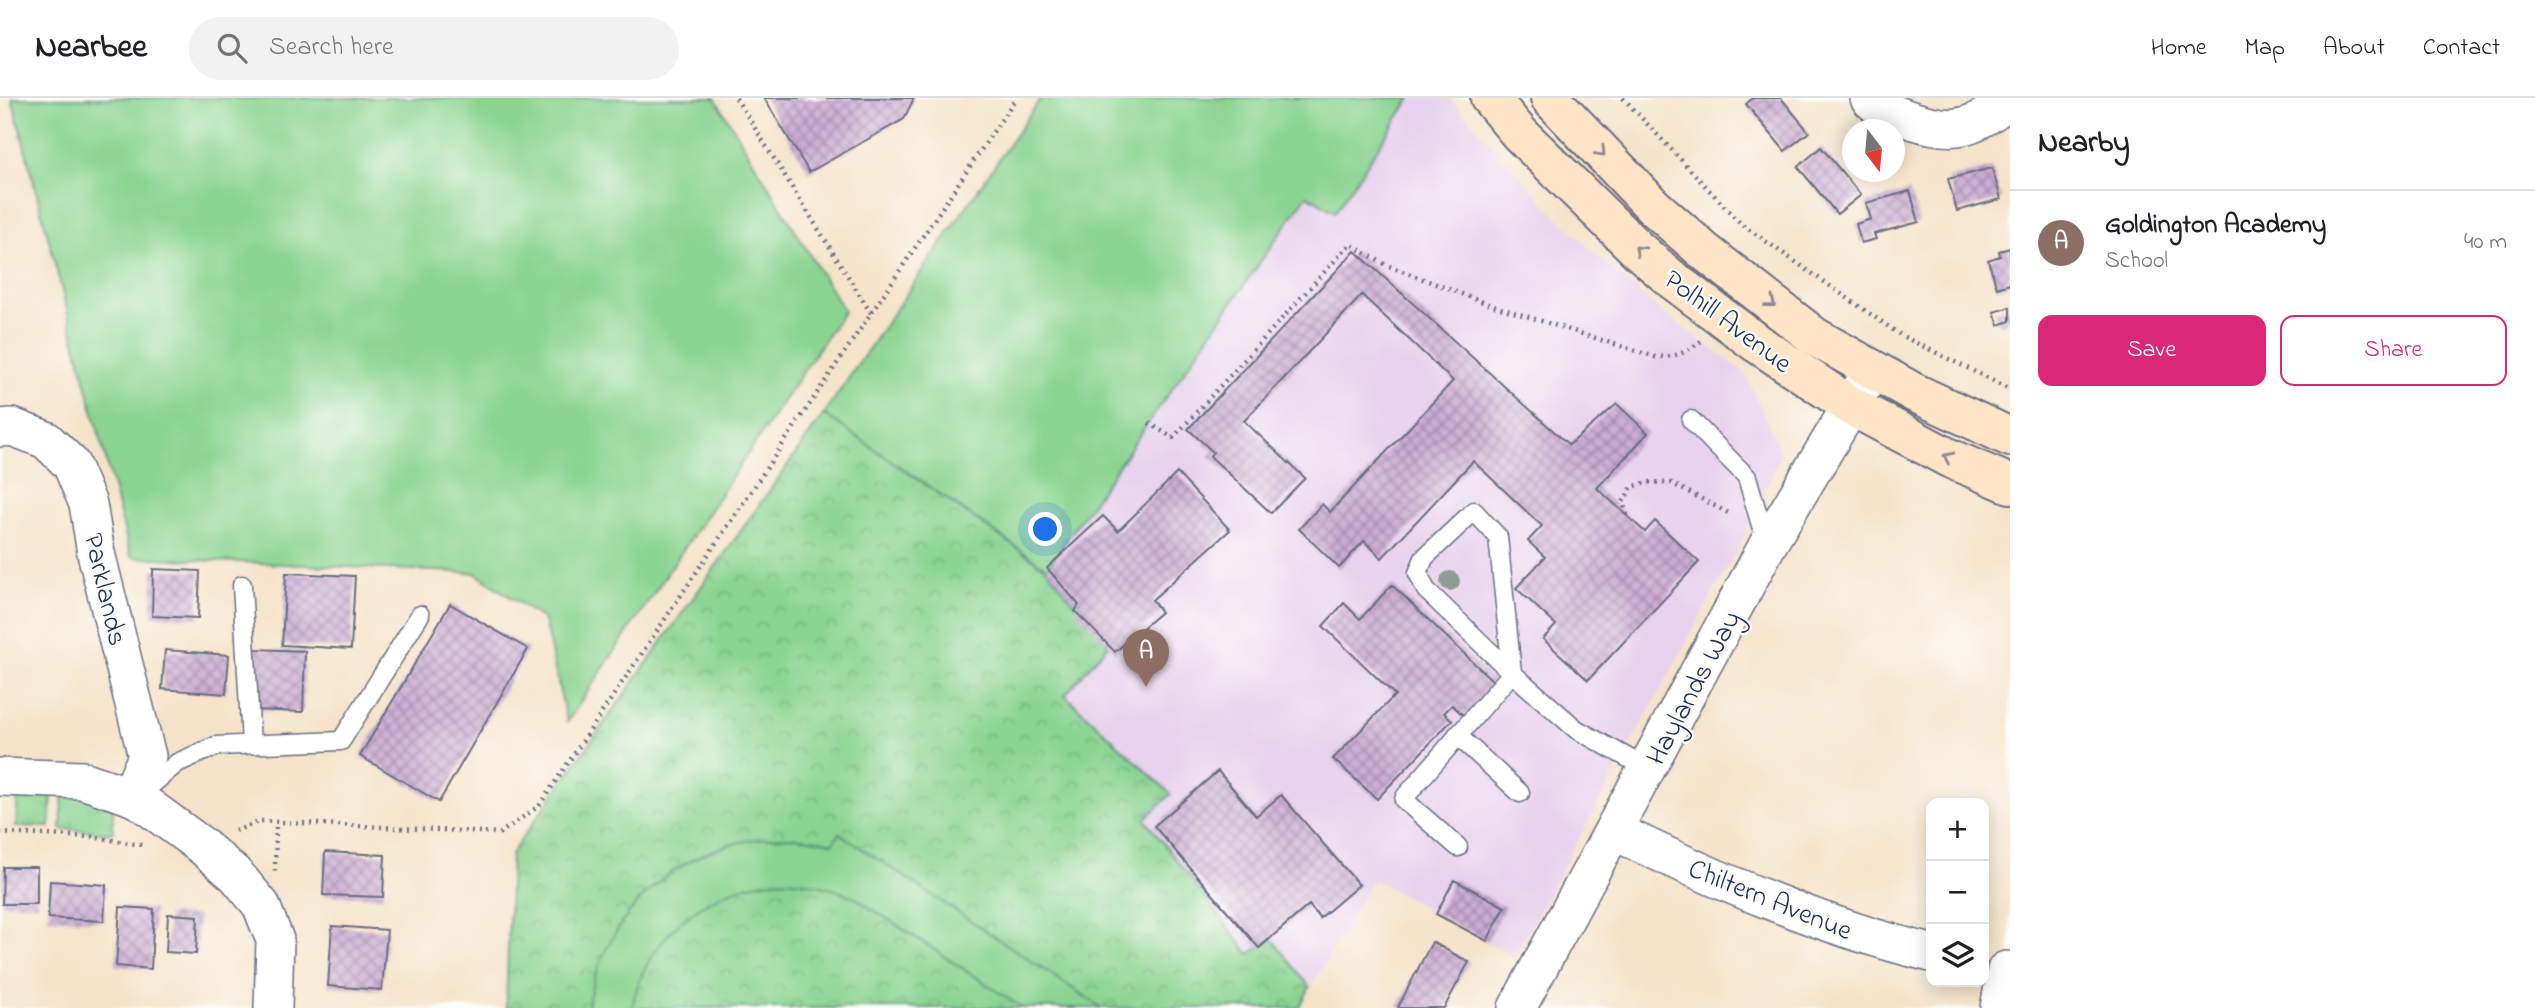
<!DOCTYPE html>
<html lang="en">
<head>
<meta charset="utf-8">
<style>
  body { margin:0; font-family:"Indie Flower",sans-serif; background:#f2f2f2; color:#202124 }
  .controls { position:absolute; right:21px; bottom:21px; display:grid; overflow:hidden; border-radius:14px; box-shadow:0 4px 18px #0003 }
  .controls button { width:63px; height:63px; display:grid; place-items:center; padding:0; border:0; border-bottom:2px solid #e0e0e0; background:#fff; color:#202124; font:35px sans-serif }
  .compass { position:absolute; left:1842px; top:21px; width:63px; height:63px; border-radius:50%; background:#fff; box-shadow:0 4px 18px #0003; rotate:164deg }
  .you { position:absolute; left:1046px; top:432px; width:24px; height:24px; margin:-18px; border:5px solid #fff; border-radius:50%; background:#1a73e8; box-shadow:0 0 0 10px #1a73e833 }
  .badge { display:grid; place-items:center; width:46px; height:46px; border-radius:50%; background:#db2777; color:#fff; font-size:23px; font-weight:700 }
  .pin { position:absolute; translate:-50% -58px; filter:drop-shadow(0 2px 4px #0008) }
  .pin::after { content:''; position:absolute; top:37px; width:24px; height:21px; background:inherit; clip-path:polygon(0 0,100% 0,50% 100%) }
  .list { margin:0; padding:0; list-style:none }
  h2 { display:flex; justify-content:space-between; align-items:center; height:91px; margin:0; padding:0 28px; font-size:30px }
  h2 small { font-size:23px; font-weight:400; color:#757577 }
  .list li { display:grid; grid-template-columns:46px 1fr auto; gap:21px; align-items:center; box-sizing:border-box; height:105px; padding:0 28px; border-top:2px solid #e0e0e0 }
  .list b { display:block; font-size:26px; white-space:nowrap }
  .list p { margin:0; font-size:23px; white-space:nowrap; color:#757577 }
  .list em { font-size:23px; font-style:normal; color:#757577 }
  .actions { display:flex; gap:14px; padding:21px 28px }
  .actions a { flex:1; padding:16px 0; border:2px solid #db2777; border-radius:14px; text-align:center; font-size:24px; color:#db2777 }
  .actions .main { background:#db2777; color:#fff }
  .icon { flex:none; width:38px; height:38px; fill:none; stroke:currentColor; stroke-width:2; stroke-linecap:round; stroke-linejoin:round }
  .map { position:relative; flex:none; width:2010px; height:910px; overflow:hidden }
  header { display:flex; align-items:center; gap:42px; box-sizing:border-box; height:98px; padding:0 35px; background:#fff; border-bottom:2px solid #e0e0e0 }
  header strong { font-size:33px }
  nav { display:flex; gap:38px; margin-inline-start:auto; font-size:24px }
  .search { width:490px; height:63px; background:#f2f2f2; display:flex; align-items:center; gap:18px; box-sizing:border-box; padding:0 24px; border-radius:38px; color:#757577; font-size:26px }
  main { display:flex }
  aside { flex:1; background:#fff }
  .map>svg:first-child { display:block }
</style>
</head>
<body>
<header>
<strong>Nearbee</strong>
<div class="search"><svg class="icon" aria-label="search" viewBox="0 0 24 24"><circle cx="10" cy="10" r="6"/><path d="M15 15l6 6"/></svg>Search here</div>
<nav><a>Home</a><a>Map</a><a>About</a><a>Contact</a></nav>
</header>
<main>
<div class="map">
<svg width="2010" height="910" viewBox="0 0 2010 910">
  <defs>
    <pattern id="grass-tufts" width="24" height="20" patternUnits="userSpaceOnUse" patternTransform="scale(1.75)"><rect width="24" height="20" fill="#8ad491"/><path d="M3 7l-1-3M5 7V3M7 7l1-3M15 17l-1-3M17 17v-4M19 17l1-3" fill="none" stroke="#76b67f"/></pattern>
    <pattern id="park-crowns" width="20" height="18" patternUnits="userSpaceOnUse" patternTransform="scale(1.75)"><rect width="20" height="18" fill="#8ad491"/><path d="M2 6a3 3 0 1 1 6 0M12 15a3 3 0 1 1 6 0" fill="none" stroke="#76b67f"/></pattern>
    <pattern id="building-cross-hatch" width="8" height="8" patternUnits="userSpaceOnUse" patternTransform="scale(1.75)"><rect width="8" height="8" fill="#cbabd3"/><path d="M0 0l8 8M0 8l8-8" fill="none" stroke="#a48cae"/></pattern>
  </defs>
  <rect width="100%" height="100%" fill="#fdfcf7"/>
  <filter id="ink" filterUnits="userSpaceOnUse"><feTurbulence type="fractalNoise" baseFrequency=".0143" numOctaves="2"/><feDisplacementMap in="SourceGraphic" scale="14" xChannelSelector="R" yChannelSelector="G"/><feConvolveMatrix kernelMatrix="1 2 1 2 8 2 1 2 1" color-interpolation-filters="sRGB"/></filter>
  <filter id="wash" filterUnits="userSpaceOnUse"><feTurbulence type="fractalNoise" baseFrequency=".00686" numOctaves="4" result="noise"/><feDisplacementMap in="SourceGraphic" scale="28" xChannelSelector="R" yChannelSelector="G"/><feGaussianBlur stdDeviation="1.57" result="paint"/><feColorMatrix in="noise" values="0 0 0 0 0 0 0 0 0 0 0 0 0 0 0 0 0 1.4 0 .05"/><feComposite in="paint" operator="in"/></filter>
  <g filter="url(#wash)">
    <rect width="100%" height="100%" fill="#f5e3c9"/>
    <polygon fill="#e8d2ee" points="1041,0 1450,0 1554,116 1604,164 1656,209 1745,275 1781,355 1753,423 1514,859 1373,781 1299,910 506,910 511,756 824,316"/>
    <g fill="url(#grass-tufts)" stroke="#528278" stroke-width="2">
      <polygon points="18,690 52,692 50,729 16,728"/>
      <polygon points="63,692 113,703 113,735 61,731"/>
    </g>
    <polygon fill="url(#park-crowns)" stroke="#528278" stroke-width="2" points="824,316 1047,471 1108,547 1065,597 1171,696 1145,721 1249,856 1272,841 1310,889 1299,910 506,910 511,756"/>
    <g fill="#8ad491" stroke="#528278" stroke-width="2">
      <polygon points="12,0 715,0 844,213 567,624 544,522 475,475 131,459"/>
      <polygon points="1041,0 1411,0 1335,114 1307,97 1047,470 824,316"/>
      <path d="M839 735 843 738 1102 910H1023L854 799C828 788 799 780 770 783 703 792 644 842 632 910H587C608 793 715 717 833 745Z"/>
    </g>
    <g id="blocks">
      <g fill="url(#building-cross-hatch)">
        <polygon points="764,0 914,0 904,21 809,74"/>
        <polygon points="1753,0 1781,0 1809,34 1785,53 1746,6"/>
        <polygon points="1821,49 1861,97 1837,116 1798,69"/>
        <polygon points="1992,70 2001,101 1957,113 1948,81"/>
        <polygon points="1910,93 1919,124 1874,136 1876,141 1861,145 1856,126 1871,121 1866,105"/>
        <polygon points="2010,150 2010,186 1997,190 1988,162 2000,158 1999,153"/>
        <polygon points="1355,153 1569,347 1617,306 1648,335 1597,390 1645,434 1655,423 1699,464 1588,582 1543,541 1556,527 1516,490 1545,459 1528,443 1542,428 1473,363 1382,460 1364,443 1339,470 1299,431 1322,406 1330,414 1453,283 1362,197 1244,323 1305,380 1271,415 1210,358 1213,354 1188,331"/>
        <polygon points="2010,209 2010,223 1999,227 1994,214"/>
        <polygon points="1177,375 1230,432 1152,502 1161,514 1115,554 1075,513 1079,507 1047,470 1103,418 1118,433"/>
        <polygon points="153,471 200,473 198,520 152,518"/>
        <polygon points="286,475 355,478 351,551 282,547"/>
        <polygon points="1392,487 1496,586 1465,619 1452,607 1444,615 1452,622 1377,701 1333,661 1395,597 1323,528 1344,505 1360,521"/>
        <polygon points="450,506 528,551 439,704 360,658"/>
        <polygon points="255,551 305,553 303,614 253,612"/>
        <polygon points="165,552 229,557 226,596 162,591"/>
        <polygon points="1218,673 1256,718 1281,697 1359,787 1320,820 1309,807 1259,850 1154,728"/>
        <polygon points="325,754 385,757 383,799 323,797"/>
        <polygon points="3,769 37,769 37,806 2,806"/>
        <polygon points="1454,782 1505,809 1487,843 1436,816"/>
        <polygon points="50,783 106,787 104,823 48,820"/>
        <polygon points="120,809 154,811 151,871 116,868"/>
        <polygon points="168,816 198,818 196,856 166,854"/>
        <polygon points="332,828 387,832 382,892 328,888"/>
        <polygon points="1432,844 1469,864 1444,910 1400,910 1398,909"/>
      </g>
    </g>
  </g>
  <g filter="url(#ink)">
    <use href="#blocks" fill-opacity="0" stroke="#676e83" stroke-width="2"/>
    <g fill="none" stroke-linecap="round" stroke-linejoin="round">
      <g stroke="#676e83" stroke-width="21">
        <g id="lane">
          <polyline points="1691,322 1747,379 1767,448"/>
          <polyline points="242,487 251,646"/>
          <polyline points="1457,637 1520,695"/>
          <polyline points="144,701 148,690 177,665 216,648 341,643 420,517"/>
          <polyline points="1458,749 1404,702 1405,699 1512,575 1498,439 1474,413 1424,460 1418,475 1426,492 1512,575 1576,631 1648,671"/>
        </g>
      </g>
      <g stroke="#676e83" stroke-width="40">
        <g id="street">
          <path d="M1869 0C1883 16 1935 32 1957 29 1977 27 1994 13 2010 1"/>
          <polyline points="0,330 12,329 46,342 71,366 88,406 96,455 147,658 130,698"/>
          <polyline points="0,679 82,682 130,698 142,704 202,748 236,777 261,807 275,842 273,910"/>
          <path d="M1614 733C1715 782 1823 829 1931 855"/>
          <polyline points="1517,910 1767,448 1873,271"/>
          <polyline points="1999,910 2006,872"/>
        </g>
      </g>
      <g stroke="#676e83" stroke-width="42">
        <g id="secondary">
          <polyline points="1490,0 1520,36 1638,152 1674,183 1755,244 1851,308 1949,360 2010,386"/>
          <polyline points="1550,0 1653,108 1704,153 1815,239 1913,294 2010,339"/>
        </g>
      </g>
      <g stroke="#676e83" stroke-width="4.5" stroke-dasharray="2 5" stroke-linecap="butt">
        <polyline points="736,0 871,215"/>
        <polyline points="1623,0 1741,126 1902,238 2010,291"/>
        <path d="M1149 325 1173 340 1350 146 1386 167 1488 206 1655 259C1676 259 1684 256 1701 243"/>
        <polyline points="1627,417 1623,404 1632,389 1648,384 1671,385 1732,417"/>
        <polyline points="235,733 261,723 500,735 539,708 1016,0"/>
        <polyline points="0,735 92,739 142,747"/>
        <polyline points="275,773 276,724"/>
      </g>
      <use href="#lane" stroke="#fff" stroke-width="18"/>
      <use href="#street" stroke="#fff" stroke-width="37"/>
      <use href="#secondary" stroke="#ffe4c6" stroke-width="38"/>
    </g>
    <circle fill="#8f9c96" cx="1450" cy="483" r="10"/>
    <defs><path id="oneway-chevron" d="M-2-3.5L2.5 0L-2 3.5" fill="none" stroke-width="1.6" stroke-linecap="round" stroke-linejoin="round" transform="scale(1.75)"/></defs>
    <g stroke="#8d8a92">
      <use href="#oneway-chevron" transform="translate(1601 54) rotate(46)"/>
      <use href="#oneway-chevron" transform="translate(1639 152) rotate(-137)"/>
      <use href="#oneway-chevron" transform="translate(1771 205) rotate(38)"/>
      <use href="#oneway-chevron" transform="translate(1948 359) rotate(-154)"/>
    </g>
  </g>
  <g text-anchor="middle" stroke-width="5" stroke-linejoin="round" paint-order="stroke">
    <g font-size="28" fill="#1b2f5e" stroke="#fdfcf7">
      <text transform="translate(1729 222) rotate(37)" y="10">Polhill Avenue</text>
      <text transform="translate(107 491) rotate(77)" y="10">Parklands</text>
      <text transform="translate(1692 589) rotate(-62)" y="10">Haylands Way</text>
      <text transform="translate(1771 800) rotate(22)" y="10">Chiltern Avenue</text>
    </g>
  </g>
</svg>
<div class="controls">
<button>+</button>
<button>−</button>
<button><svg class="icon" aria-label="layers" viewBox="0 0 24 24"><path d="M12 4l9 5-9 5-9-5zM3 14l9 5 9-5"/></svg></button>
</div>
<svg class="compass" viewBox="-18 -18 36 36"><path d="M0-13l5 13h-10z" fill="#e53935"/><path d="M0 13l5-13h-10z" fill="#757577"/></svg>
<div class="you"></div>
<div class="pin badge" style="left:1146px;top:589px;background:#8d6e63">A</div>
</div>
<aside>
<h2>Nearby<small></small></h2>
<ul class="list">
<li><span class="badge" style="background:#8d6e63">A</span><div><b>Goldington Academy</b><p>School</p></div><em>40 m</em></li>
</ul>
<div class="actions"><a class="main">Save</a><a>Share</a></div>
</aside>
</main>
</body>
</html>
